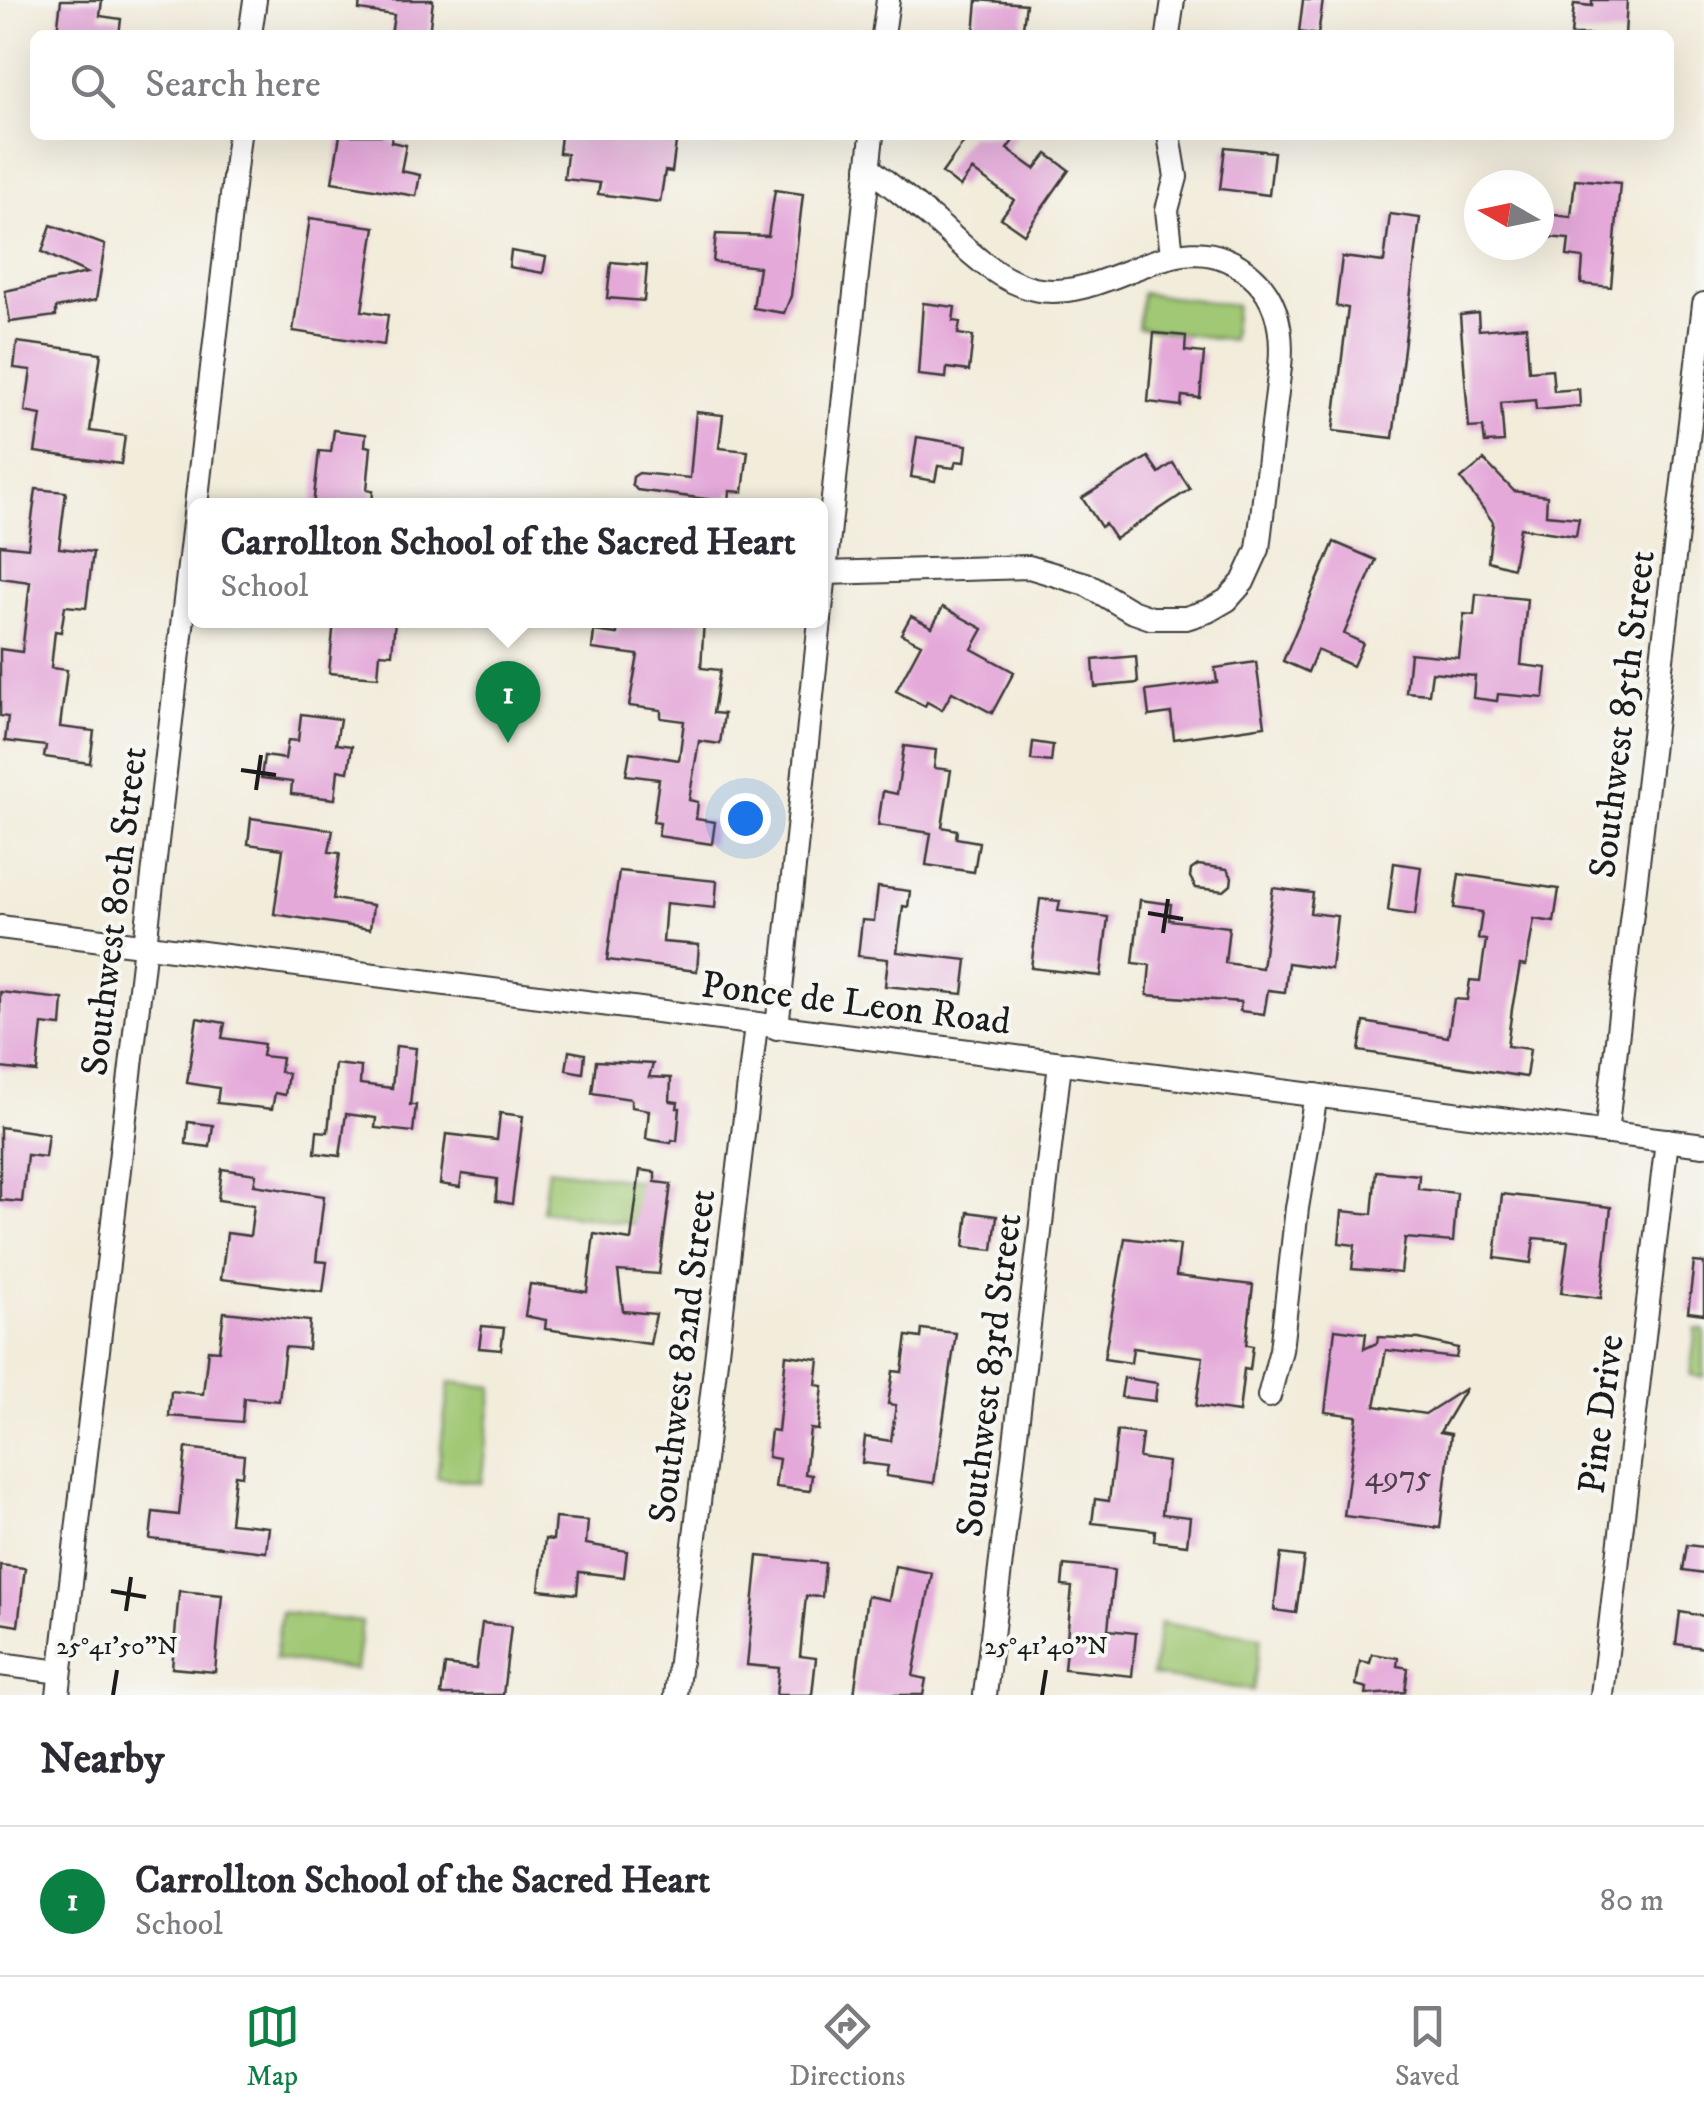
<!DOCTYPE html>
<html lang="en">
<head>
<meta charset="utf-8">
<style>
  body { margin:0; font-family:"IM FELL DW Pica",serif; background:#f2f2f3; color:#2b2b33 }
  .compass { position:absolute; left:1464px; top:170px; width:90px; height:90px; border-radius:50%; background:#fff; box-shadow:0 10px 40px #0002; rotate:279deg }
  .you { position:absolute; left:745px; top:818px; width:35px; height:35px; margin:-25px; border:8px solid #fff; border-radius:50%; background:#1a73e8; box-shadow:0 0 0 15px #1a73e833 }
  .badge { display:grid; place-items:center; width:65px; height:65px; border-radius:50%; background:#0b8043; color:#fff; font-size:32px; font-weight:700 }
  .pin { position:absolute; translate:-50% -82px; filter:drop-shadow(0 2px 5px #0008) }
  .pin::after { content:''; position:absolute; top:52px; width:35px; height:30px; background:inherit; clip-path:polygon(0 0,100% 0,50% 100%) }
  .popup { position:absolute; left:188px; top:498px; width:640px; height:130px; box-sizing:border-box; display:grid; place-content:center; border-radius:15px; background:#fff; filter:drop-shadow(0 2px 8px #0005); font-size:32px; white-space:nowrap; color:#7c7c81 }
  .popup b { font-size:38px; color:#2b2b33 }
  .popup::after { content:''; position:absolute; left:50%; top:100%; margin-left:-20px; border:20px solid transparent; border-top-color:#fff }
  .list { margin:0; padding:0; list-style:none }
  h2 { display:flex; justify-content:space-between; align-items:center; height:130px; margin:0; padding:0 40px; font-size:42px }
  h2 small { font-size:32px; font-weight:400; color:#7c7c81 }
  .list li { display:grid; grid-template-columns:65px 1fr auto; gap:30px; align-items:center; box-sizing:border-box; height:150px; padding:0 40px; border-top:2px solid #e1e1e2 }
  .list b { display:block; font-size:38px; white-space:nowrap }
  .list p { margin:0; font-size:32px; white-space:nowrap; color:#7c7c81 }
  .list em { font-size:32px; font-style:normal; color:#7c7c81 }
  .icon { flex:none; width:55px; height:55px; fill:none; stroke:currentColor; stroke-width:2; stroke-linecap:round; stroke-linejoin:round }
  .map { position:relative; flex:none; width:1704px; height:1695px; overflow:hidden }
  .search { position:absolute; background:#fff; box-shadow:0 10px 40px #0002; left:30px; right:30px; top:30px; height:110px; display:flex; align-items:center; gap:25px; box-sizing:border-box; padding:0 35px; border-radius:15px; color:#7c7c81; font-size:38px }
  .sheet { height:280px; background:#fff }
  nav { display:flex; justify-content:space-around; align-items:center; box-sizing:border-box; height:140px; border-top:2px solid #e1e1e2; background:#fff; font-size:28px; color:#7c7c81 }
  nav a { display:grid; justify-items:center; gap:5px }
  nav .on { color:#0b8043 }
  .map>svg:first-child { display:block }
</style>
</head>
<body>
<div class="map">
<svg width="1704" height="1695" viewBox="0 0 1704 1695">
  <rect width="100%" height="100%" fill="#f6f6f2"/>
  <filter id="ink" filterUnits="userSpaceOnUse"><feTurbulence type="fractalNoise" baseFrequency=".01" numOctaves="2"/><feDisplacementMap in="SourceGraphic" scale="20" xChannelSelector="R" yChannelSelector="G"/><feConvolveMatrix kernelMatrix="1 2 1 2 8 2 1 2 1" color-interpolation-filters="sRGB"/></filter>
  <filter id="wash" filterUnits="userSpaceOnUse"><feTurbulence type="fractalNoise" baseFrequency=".0048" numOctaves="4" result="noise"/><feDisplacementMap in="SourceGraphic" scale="40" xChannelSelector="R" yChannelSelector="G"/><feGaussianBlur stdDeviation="2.25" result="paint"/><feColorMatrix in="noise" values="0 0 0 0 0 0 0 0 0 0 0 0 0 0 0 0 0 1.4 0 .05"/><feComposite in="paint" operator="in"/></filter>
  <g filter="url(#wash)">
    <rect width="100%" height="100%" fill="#f2ecdb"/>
    <g fill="#a0c874" stroke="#5e7248" stroke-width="2.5">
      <polygon points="1142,293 1236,305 1232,340 1138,328"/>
      <polygon points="548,1169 640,1181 634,1224 542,1211"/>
      <polygon points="1696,1329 1704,1330 1704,1377 1690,1375"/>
      <polygon points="449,1382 493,1387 481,1483 437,1478"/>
      <polygon points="281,1612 362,1622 356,1670 275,1659"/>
      <polygon points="1160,1623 1261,1637 1253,1690 1152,1676"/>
    </g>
    <g id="blocks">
      <g fill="#e4a8d9">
        <polygon points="61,0 102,0 100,16 121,19 119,35 57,32"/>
        <polygon points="360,0 433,0 429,35 391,35 394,15 359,10"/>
        <polygon points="977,0 1026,4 1022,35 974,35"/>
        <polygon points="1303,0 1323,0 1318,35 1299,32"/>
        <polygon points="1592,0 1627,0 1625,35 1571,35 1574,4 1592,6"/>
        <polygon points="340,135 392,135 391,142 406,145 401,171 420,175 416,196 332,182"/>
        <polygon points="561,135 677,135 672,172 665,171 660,202 598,194 600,183 564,179 567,154 559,153"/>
        <polygon points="969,135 1017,135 1007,149 1035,169 1047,154 1069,170 1024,234 1001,218 1014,200 972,170 960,187 942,173"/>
        <polygon points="1225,147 1274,152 1269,195 1220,189"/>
        <polygon points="1575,179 1620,183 1611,287 1581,284 1583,258 1567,256 1569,239 1539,236 1539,213 1571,217"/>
        <polygon points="775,190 803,194 791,296 784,313 753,308 759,267 713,262 716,234 768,236"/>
        <polygon points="1390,214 1420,218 1393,438 1333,431 1348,308 1336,306 1342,257 1384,262"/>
        <polygon points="310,218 375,227 362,311 388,315 384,345 293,331"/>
        <polygon points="51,225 105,245 96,300 56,308 56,316 10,322 5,291 87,273 42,252"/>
        <polygon points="511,251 546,257 543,273 509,267"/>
        <polygon points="611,262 647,265 644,301 607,298"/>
        <polygon points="923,303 955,307 953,321 960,322 958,334 973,336 969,371 947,368 946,378 918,375"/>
        <polygon points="1478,313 1479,330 1526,326 1529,371 1552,369 1554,391 1579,389 1580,406 1536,410 1535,400 1501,403 1504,442 1485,443 1483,427 1469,428 1460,315"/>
        <polygon points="1154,333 1186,336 1185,351 1204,353 1200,398 1182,396 1181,406 1148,402"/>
        <polygon points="17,342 101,353 90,431 125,436 121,464 35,452 41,415 25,412 31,370 14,368"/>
        <polygon points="696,412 723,415 719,448 748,451 743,492 730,491 729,502 637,490 632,484 633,477 639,473 690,478"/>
        <polygon points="334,430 366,434 365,446 371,447 367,490 373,491 372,506 313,506 319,451 331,452"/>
        <polygon points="917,437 967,445 965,462 956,461 954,468 938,466 935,481 911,477"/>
        <polygon points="1148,457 1159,473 1173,463 1190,489 1115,539 1105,524 1101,527 1082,498"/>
        <polygon points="1484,460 1514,491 1547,496 1546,515 1579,518 1576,536 1520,528 1513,568 1488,561 1493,522 1461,479"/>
        <polygon points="36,489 66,492 59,548 93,552 86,608 65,606 61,632 55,631 51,668 67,670 60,727 94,731 90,763 44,757 46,746 5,741 8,717 0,716 0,649 22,652 30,582 0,578 0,545 28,548"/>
        <polygon points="1334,542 1376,560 1344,634 1363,643 1353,666 1317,650 1308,672 1283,661"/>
        <polygon points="1476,594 1527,599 1521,665 1547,668 1544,698 1498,694 1497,701 1473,698 1475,676 1432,672 1429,694 1406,692 1410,653 1459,658 1464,614 1474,615"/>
        <polygon points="943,607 983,629 972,649 1014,672 992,713 952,692 942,710 927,702 925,706 896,691 921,644 901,634 911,616 932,627"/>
        <polygon points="334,620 395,620 392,654 380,653 378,677 329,673"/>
        <polygon points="618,620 704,620 701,668 720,670 713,713 724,714 720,744 699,741 689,800 698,802 696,819 715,822 712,844 658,836 660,823 653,822 659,779 626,775 630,752 679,760 684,721 661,718 661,710 629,706 638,655 592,649 594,631 617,634"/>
        <polygon points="1136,656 1138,683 1095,687 1093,660"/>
        <polygon points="1256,662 1265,726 1174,739 1171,713 1149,716 1146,691 1217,682 1215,668"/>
        <polygon points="301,714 340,719 336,744 352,746 348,772 338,770 335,799 291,794 292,782 261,778 264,756 285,759 288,740 298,741"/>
        <polygon points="1033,742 1053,745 1051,762 1031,760"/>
        <polygon points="904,746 936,750 934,768 951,770 942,827 957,830 956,838 979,842 974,872 926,865 931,833 878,825 883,791 897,794"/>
        <polygon points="251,818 333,830 329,852 340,853 333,899 373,905 370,929 274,914 283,849 248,844"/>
        <polygon points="1394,863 1421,867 1415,915 1388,911"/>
        <polygon points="1198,865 1227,869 1232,877 1231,885 1224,891 1196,888 1190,877 1191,870"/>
        <polygon points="619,871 717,881 715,908 666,903 663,942 699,945 697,971 607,960"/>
        <polygon points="1459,874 1559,889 1554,922 1534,919 1526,966 1520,965 1512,1009 1507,1046 1530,1049 1526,1077 1359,1051 1364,1022 1448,1037 1454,999 1467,1000 1470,980 1480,981 1486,940 1478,939 1482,912 1454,908"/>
        <polygon points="878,887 910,891 908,907 903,906 897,952 967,960 963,994 885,986 888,959 858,956 862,920 874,921"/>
        <polygon points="1273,888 1313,893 1310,913 1337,916 1331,969 1288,963 1285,992 1268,990 1264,1014 1240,1011 1241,1002 1147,995 1150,965 1133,963 1140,900 1171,904 1169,920 1229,927 1225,963 1262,968"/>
        <polygon points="1040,899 1060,901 1058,911 1108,917 1101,976 1031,968"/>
        <polygon points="0,992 63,999 61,1026 42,1024 37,1072 0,1068"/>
        <polygon points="197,1018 225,1023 222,1038 264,1044 262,1056 282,1058 280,1072 288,1073 285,1095 275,1093 272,1109 217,1103 219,1088 187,1083"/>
        <polygon points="396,1046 416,1048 410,1105 416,1105 413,1132 375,1128 376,1118 346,1114 340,1156 315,1153 317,1131 328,1132 335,1064 361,1067 360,1084 392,1088"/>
        <polygon points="569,1051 585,1054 583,1073 566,1070"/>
        <polygon points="596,1061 653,1064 649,1077 671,1078 670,1101 678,1102 677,1108 680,1108 677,1141 672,1140 671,1143 646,1139 649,1110 631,1107 631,1099 592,1093"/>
        <polygon points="500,1113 523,1116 512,1204 496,1201 497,1179 462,1174 460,1187 440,1184 446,1134 497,1140"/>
        <polygon points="188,1122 213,1125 210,1147 186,1144"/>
        <polygon points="0,1127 48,1134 45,1157 27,1155 22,1202 0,1200"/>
        <polygon points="222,1169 256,1174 254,1185 324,1196 316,1261 327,1262 323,1292 221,1279 227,1233 250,1236 254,1205 218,1200"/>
        <polygon points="640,1170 655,1172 655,1182 671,1184 659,1274 618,1271 623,1311 656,1314 650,1344 545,1329 546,1320 525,1316 530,1284 587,1292 594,1234 631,1240"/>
        <polygon points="1376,1171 1419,1175 1418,1189 1457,1193 1453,1242 1405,1238 1401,1273 1352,1269 1355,1245 1339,1243 1342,1211 1372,1214"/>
        <polygon points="1502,1194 1611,1207 1601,1298 1561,1293 1568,1241 1534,1238 1531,1263 1495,1258"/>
        <polygon points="968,1212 997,1216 993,1250 964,1247"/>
        <polygon points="1125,1238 1180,1245 1176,1276 1253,1285 1246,1345 1253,1346 1250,1370 1244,1369 1239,1412 1196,1406 1203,1357 1133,1348 1131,1363 1104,1359"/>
        <polygon points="1694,1262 1704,1263 1704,1314 1688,1312"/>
        <polygon points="224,1312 310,1321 308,1349 285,1347 279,1401 244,1398 242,1422 169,1416 171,1391 203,1394 208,1350 219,1351"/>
        <polygon points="482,1326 504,1328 501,1350 479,1348"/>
        <polygon points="922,1329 956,1333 934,1483 886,1476 888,1466 862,1463 865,1437 891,1441 896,1405 888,1404 893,1371 902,1372 907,1336 921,1338"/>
        <polygon points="1335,1329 1366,1333 1364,1349 1377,1343 1378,1337 1419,1339 1458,1348 1456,1358 1386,1350 1375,1406 1425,1414 1466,1388 1440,1432 1451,1434 1440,1528 1344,1516 1357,1416 1325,1412"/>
        <polygon points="786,1355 819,1359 816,1385 823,1386 818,1430 810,1429 805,1474 812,1475 810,1491 775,1487 779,1459 768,1457 771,1430 778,1431"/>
        <polygon points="1124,1378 1157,1383 1155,1401 1121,1397"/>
        <polygon points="1117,1431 1142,1434 1139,1458 1168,1462 1162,1514 1190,1517 1187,1545 1154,1541 1155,1530 1092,1523 1095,1499 1109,1501"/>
        <polygon points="186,1448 244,1455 242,1476 235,1475 230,1523 269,1527 266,1552 150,1539 153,1512 179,1515"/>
        <polygon points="555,1518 588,1521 586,1544 627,1551 624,1577 579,1572 577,1594 539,1590 545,1539 553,1540"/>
        <polygon points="1687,1545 1704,1547 1704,1573 1683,1570"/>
        <polygon points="1281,1554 1304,1557 1296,1613 1274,1610"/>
        <polygon points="758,1556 825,1563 822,1597 806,1596 800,1656 816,1658 812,1695 776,1695 779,1668 747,1665"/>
        <polygon points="0,1565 25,1568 18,1626 0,1623"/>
        <polygon points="1064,1565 1114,1570 1108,1630 1136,1633 1132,1676 1064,1669 1072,1587 1062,1586"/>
        <polygon points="895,1566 932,1573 913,1676 926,1679 923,1695 854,1695 867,1596 889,1600"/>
        <polygon points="179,1591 222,1595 215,1672 172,1668"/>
        <polygon points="1680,1612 1704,1616 1704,1648 1676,1644"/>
        <polygon points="482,1623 511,1626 503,1695 441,1695 445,1665 476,1669"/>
        <polygon points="1372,1654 1398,1658 1397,1666 1408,1668 1405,1692 1366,1695 1367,1688 1356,1685 1360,1661 1370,1663"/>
      </g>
    </g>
  </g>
  <g filter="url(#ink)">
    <use href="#blocks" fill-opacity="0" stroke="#3c3b39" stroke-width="2.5"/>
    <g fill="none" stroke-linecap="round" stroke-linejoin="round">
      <g stroke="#3c3b39" stroke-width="26">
        <g id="minor">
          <polyline points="250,35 255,0"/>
          <polyline points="883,35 888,0"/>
          <polyline points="1168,35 1173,0"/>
          <polyline points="1169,135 1176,177 1167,210 1172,255"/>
          <path d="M825 573 1029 567 1086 584 1131 611 1151 618H1186L1208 611 1227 600 1243 582 1258 549 1280 367C1283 337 1279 304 1257 281 1184 207 1113 306 1034 289 994 280 963 245 934 220 912 202 890 185 868 167"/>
          <polyline points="820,619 872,135"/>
          <polyline points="0,927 1704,1145"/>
          <polyline points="777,1028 820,620"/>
          <polyline points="1606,1133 1704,304"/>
          <polyline points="1269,1396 1281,1350 1297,1208 1316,1095"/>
          <polyline points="0,1664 60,1672"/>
          <polyline points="58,1695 239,135"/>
          <polyline points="676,1695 756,1025"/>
          <polyline points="985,1695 1060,1064"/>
          <polyline points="1602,1695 1667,1140"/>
        </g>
      </g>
      <use href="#minor" stroke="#fff" stroke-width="22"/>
    </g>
  </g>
  <path fill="none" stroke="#1c1c1c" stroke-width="4" d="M241 770 276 775M256 790 261 755M1148 913 1183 919M1163 933 1168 899M111 1591 146 1597M126 1611 131 1577M113 1695 117 1670M1042 1695 1046 1670"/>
  <g text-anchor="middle" stroke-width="8" stroke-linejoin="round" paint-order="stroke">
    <g font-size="32" fill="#4e3f4b">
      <text x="1398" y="1486">4975</text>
    </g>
    <g font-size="38" fill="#1c1c1c" stroke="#f6f6f2">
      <text transform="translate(1621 714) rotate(-83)" y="13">Southwest 85th Street</text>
      <text transform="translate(113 911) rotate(-83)" y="13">Southwest 80th Street</text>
      <text transform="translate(856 1002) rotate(7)" y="13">Ponce de Leon Road</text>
      <text transform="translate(681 1356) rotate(-83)" y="13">Southwest 82nd Street</text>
      <text transform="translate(988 1375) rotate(-83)" y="13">Southwest 83rd Street</text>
      <text transform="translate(1600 1414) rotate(-83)" y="13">Pine Drive</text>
    </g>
  </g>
  <g font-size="25" text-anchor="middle" fill="#1c1c1c" stroke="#f6f6f2" stroke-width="8" stroke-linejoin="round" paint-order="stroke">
    <text x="117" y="1654">25°41'50"N</text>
    <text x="1046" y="1654">25°41'40"N</text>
  </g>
</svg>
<svg class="compass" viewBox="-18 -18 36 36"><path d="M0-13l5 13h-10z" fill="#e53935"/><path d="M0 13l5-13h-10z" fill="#7c7c81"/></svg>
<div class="you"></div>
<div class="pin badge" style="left:508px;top:743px">1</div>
<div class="popup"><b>Carrollton School of the Sacred Heart</b>School</div>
<div class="search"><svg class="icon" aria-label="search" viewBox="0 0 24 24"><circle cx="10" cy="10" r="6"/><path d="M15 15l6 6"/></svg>Search here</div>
</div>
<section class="sheet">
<h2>Nearby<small></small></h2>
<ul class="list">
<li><span class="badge">1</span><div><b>Carrollton School of the Sacred Heart</b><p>School</p></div><em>80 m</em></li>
</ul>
</section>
<nav>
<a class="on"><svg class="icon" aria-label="map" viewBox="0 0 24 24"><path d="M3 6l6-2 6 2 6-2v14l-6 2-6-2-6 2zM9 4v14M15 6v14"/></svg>Map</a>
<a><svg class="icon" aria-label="directions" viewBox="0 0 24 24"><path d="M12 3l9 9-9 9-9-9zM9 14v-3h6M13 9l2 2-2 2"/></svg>Directions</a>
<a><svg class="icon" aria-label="saved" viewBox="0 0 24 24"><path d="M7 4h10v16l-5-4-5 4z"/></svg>Saved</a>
</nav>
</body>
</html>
